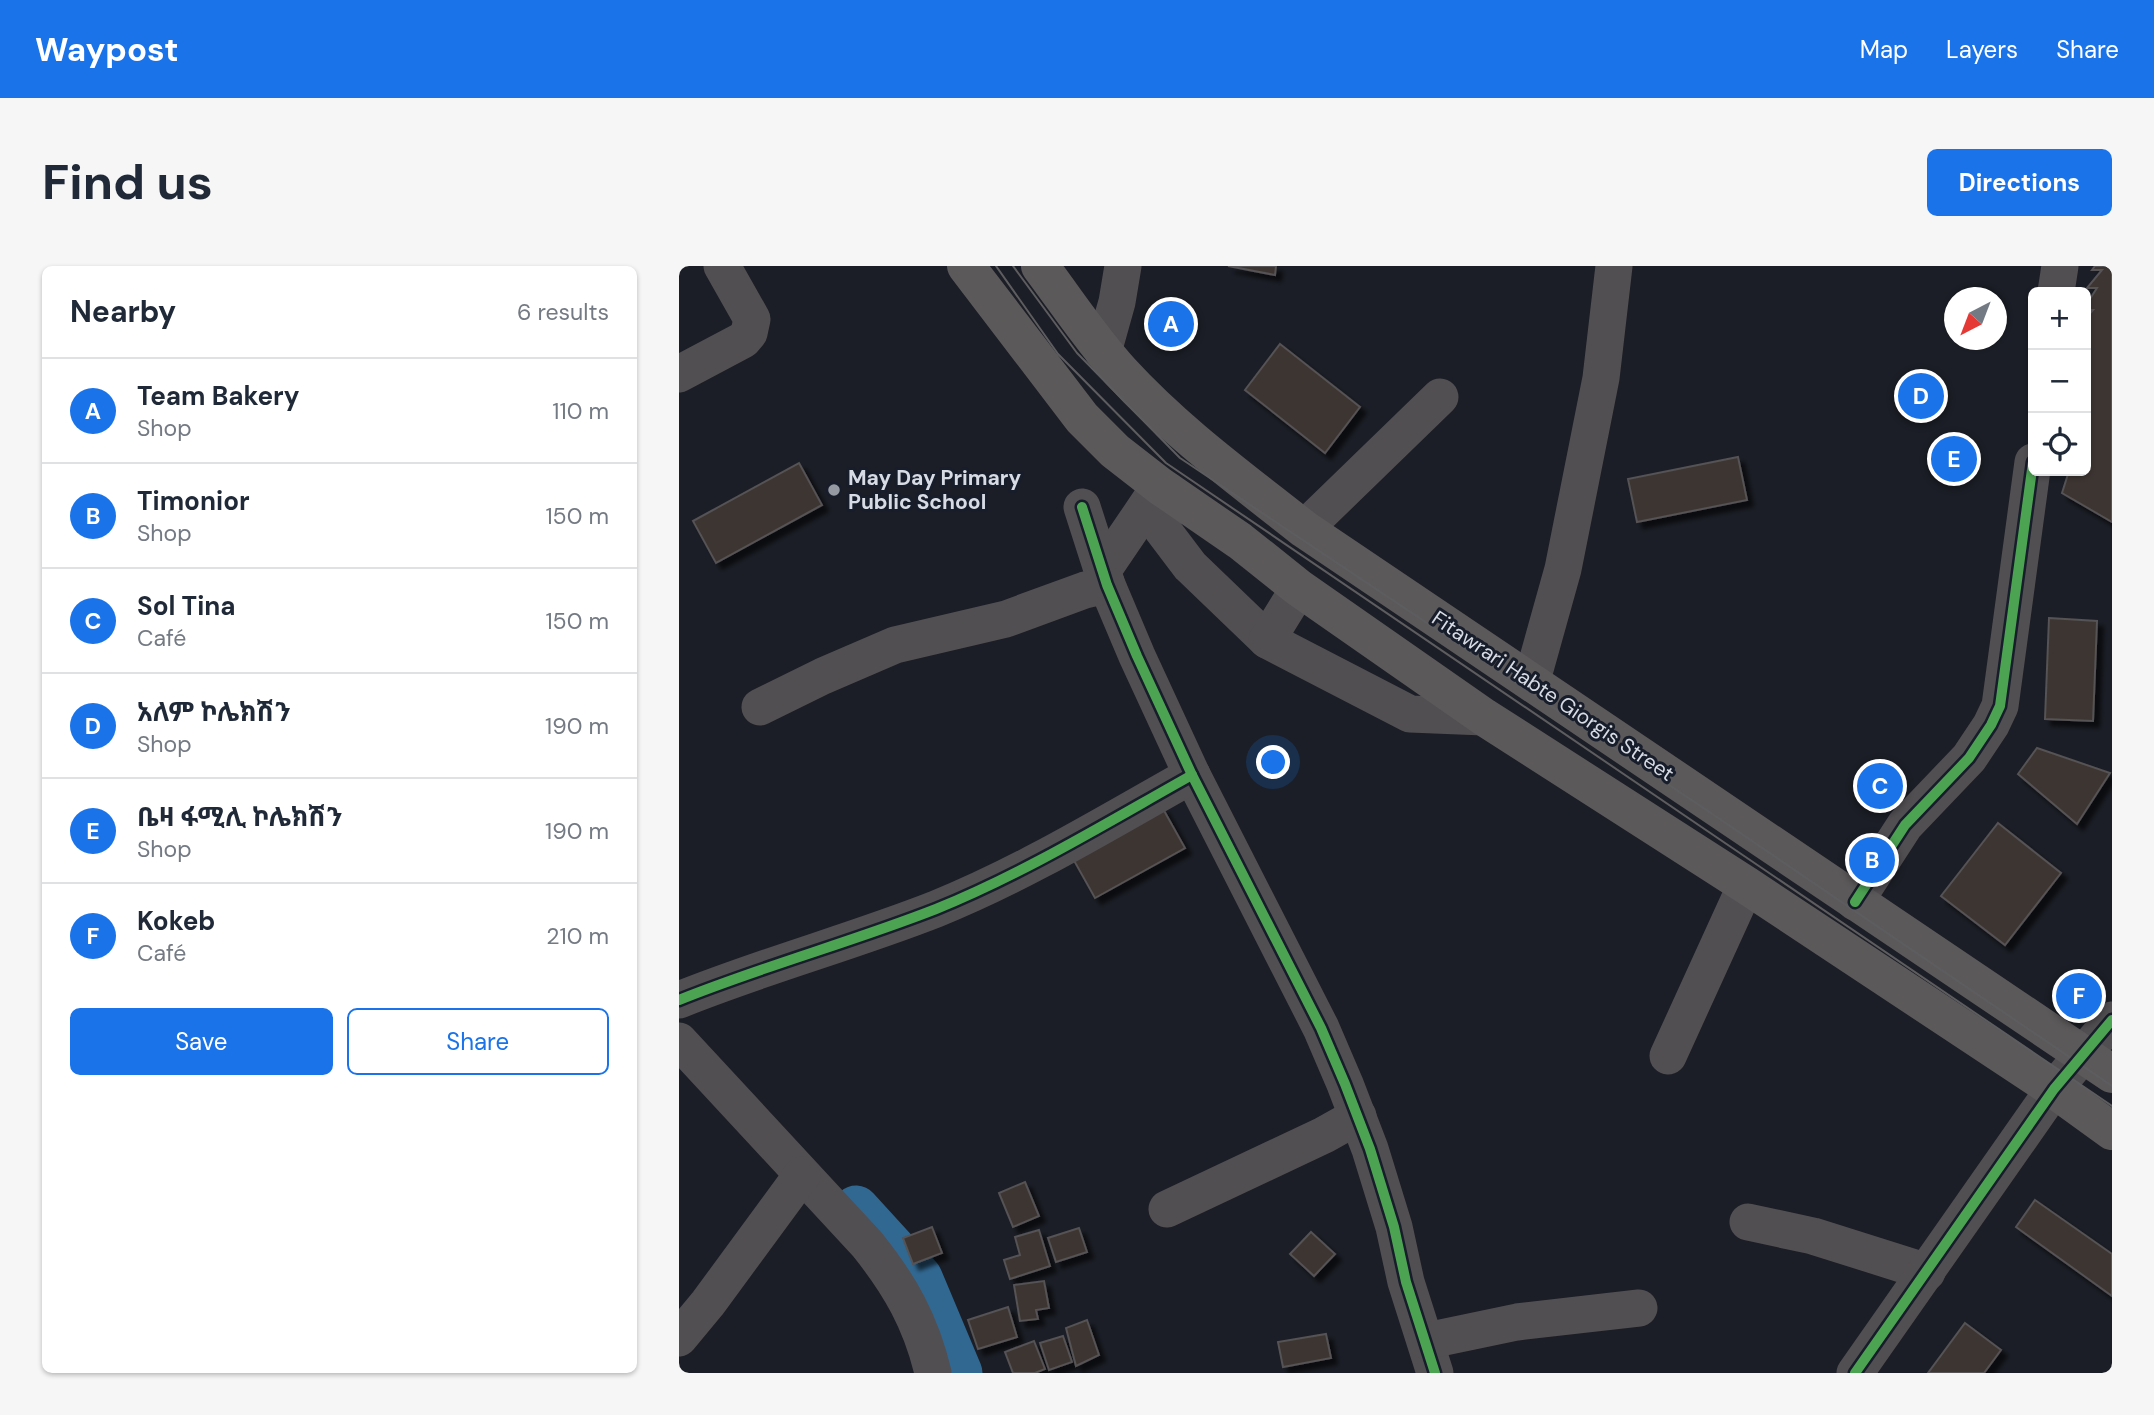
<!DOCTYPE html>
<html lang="en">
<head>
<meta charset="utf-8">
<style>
  body { margin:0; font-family:"DM Sans","Noto Sans Ethiopic",sans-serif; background:#f6f6f7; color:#1f2937 }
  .controls { position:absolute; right:21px; top:21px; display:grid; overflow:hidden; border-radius:10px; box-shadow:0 2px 5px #0004 }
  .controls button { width:63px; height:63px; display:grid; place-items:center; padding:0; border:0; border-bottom:2px solid #e0e1e3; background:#fff; color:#1f2937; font:35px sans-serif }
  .compass { position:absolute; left:1265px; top:21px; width:63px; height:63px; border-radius:50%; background:#fff; box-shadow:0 2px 5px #0004; rotate:222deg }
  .you { position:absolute; left:595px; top:497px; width:24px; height:24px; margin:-18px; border:5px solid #fff; border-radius:50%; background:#1a73e8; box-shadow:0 0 0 10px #1a73e833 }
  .badge { display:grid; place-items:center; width:46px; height:46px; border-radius:50%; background:#1a73e8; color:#fff; font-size:23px; font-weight:700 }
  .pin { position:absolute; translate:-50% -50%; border:4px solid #fff; box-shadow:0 2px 7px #0006 }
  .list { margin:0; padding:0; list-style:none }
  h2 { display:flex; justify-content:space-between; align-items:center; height:91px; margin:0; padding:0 28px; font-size:30px }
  h2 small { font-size:23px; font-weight:400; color:#747a83 }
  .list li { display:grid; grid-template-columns:46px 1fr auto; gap:21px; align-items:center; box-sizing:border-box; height:105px; padding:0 28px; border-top:2px solid #e0e1e3 }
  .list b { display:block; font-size:26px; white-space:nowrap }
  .list p { margin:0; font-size:23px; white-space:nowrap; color:#747a83 }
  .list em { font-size:23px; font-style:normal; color:#747a83 }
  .actions { display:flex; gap:14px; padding:21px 28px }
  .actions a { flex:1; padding:16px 0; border:2px solid #1a73e8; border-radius:10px; text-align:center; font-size:24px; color:#1a73e8 }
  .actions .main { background:#1a73e8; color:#fff }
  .icon { flex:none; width:38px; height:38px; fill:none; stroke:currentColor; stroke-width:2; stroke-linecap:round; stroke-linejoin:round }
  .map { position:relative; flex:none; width:1433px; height:1107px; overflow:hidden; border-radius:10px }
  header { display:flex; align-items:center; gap:42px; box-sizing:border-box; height:98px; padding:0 35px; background:#1a73e8; color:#fff }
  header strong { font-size:33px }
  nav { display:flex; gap:38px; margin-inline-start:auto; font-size:24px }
  .intro { display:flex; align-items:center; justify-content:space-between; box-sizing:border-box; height:168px; padding:0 42px }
  h1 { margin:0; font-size:49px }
  .button { padding:18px 32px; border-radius:10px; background:#1a73e8; color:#fff; font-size:24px; font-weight:700 }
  main { display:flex; gap:42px; padding:0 42px }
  aside { flex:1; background:#fff; border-radius:10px; box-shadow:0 2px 5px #0004 }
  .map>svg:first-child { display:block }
</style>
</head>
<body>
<header>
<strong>Waypost</strong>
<nav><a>Map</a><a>Layers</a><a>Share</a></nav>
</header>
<div class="intro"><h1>Find us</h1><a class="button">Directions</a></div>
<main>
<aside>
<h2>Nearby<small>6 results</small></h2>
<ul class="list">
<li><span class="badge">A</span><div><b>Team Bakery</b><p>Shop</p></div><em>110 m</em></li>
<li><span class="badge">B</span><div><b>Timonior</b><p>Shop</p></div><em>150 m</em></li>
<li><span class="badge">C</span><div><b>Sol Tina</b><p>Café</p></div><em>150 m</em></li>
<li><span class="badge">D</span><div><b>አለም ኮሌክሽን</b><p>Shop</p></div><em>190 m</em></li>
<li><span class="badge">E</span><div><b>ቤዛ ፋሚሊ ኮሌክሽን</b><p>Shop</p></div><em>190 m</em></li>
<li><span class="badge">F</span><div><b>Kokeb</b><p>Café</p></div><em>210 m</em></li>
</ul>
<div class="actions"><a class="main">Save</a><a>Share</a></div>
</aside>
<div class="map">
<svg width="1433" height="1107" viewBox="0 0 1433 1107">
  <defs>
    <filter id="shadow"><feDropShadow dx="6" dy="6" stdDeviation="2" flood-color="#0009"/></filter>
  </defs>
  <rect width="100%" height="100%" fill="#1b1e26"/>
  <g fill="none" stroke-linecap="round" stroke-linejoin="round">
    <polyline stroke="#316891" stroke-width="47" points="177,943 240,1012 280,1107"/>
  </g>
  <g fill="#3d3530" stroke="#555254" stroke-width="2" filter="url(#shadow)">
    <polygon points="549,0 597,0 596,9"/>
    <polygon points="1416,0 1433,0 1433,256 1383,227 1390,205 1407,205 1407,67 1410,63 1407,63 1407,52 1414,44 1407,44 1407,39 1418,22 1408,22 1423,4 1413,4"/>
    <polygon points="601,78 681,141 646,187 566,124"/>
    <polygon points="1059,191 1068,234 958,256 949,213"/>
    <polygon points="120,197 143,239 37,297 14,255"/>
    <polygon points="1370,352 1418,355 1414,455 1366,453"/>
    <polygon points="1358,482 1431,507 1398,558 1339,508"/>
    <polygon points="483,541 506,582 416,632 393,591"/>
    <polygon points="1319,557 1382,607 1326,679 1262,630"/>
    <polygon points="346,916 360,950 334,961 320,927"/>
    <polygon points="1356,934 1433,988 1433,1030 1337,961"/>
    <polygon points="253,961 263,987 234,998 224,972"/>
    <polygon points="400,962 408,986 377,996 369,972"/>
    <polygon points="360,964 371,1000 331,1013 325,994 341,989 336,971"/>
    <polygon points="632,966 656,988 635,1010 611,988"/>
    <polygon points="365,1015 370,1042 357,1044 359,1053 341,1055 335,1019"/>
    <polygon points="329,1041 338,1071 299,1083 289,1054"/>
    <polygon points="408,1054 420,1089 397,1100 387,1062"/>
    <polygon points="1286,1057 1322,1084 1305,1107 1249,1107"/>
    <polygon points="647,1068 652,1092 604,1101 599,1076"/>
    <polygon points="384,1070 393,1096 370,1104 361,1077"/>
    <polygon points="355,1075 366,1103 356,1107 334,1107 326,1086"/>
  </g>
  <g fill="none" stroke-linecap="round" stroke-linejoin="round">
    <g stroke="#524f52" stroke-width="37">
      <polyline points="1377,26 1381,0"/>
      <polyline points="424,86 438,36 444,0"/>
      <polyline points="0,108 64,74 70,67 73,53 43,0"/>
      <polyline points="489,225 483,263 511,300 588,374"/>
      <polyline points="403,241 428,319 458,390 513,509 642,762 666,818 691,883 715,961 727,1016 756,1107"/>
      <polyline points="625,263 761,131"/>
      <polyline points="424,304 481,220"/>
      <polyline points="620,322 588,374 731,448 805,451"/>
      <polyline points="853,414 884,303 922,112 935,0"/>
      <polyline points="81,441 144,410 216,379 327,353 406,324 428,319"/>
      <polyline points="1176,636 1226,559 1290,492 1312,459 1321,440 1354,196"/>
      <path d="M0 734C84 700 173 676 257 643 346 607 429 556 513 509"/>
      <path d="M0 775 188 978C221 1019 242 1056 254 1107"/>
      <polyline points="989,790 1067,619"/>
      <polyline points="488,943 645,869 679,850"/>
      <polyline points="1069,956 1134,970 1248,1006"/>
      <polyline points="0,1072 29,1037 123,909"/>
      <polyline points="747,1075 838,1056 960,1042"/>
      <polyline points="1176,1107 1375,823 1433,754"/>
    </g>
    <g stroke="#5c595b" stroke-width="38">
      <polyline points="287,0 403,152 436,185 481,220 561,275 620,322 805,451 1067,619 1375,823 1433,865"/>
      <path d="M361 0C388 36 412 73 442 106 497 166 562 213 625 263L1433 808"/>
    </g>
    <g stroke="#5d5d5f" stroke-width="2">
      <polyline points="317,0 379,88 487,197 1433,840"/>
      <polyline points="334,0 398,87 501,192 1026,543 1433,820"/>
    </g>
    <g stroke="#171d2a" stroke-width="15">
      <g id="cycleway">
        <polyline points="403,241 428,319 458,390 513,509 642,762 666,818 691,883 715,961 727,1016 756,1107"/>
        <polyline points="1176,636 1226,559 1290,492 1312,459 1321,440 1354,196"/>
        <path d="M0 734C84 700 173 676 257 643 346 607 429 556 513 509"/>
        <polyline points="1176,1107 1375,823 1433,754"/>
      </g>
    </g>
    <use href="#cycleway" stroke="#4ca352" stroke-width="10"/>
  </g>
  <circle fill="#9599a2" stroke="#171d2a" stroke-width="2.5" cx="155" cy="224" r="7"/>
  <g text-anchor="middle" stroke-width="6" stroke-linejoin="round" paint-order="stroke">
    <g font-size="21" font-weight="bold" fill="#d7dbe4" stroke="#171d2a" text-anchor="start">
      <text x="169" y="219">May Day Primary<tspan x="169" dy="24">Public School</tspan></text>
    </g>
    <g font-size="21" fill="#d7dbe4" stroke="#171d2a">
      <text transform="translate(874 430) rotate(34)" y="7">Fitawrari Habte Giorgis Street</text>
    </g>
  </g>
</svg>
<div class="controls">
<button>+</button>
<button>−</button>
<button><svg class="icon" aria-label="locate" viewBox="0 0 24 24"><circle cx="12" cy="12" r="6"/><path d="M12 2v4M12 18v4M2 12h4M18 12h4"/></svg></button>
</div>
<svg class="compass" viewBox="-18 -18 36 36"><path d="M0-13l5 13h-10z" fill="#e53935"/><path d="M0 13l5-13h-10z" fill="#747a83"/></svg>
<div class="you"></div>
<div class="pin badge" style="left:492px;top:58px">A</div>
<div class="pin badge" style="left:1193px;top:594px">B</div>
<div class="pin badge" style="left:1201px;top:520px">C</div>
<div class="pin badge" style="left:1242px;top:130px">D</div>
<div class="pin badge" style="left:1275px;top:193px">E</div>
<div class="pin badge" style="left:1400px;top:730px">F</div>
</div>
</main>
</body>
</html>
